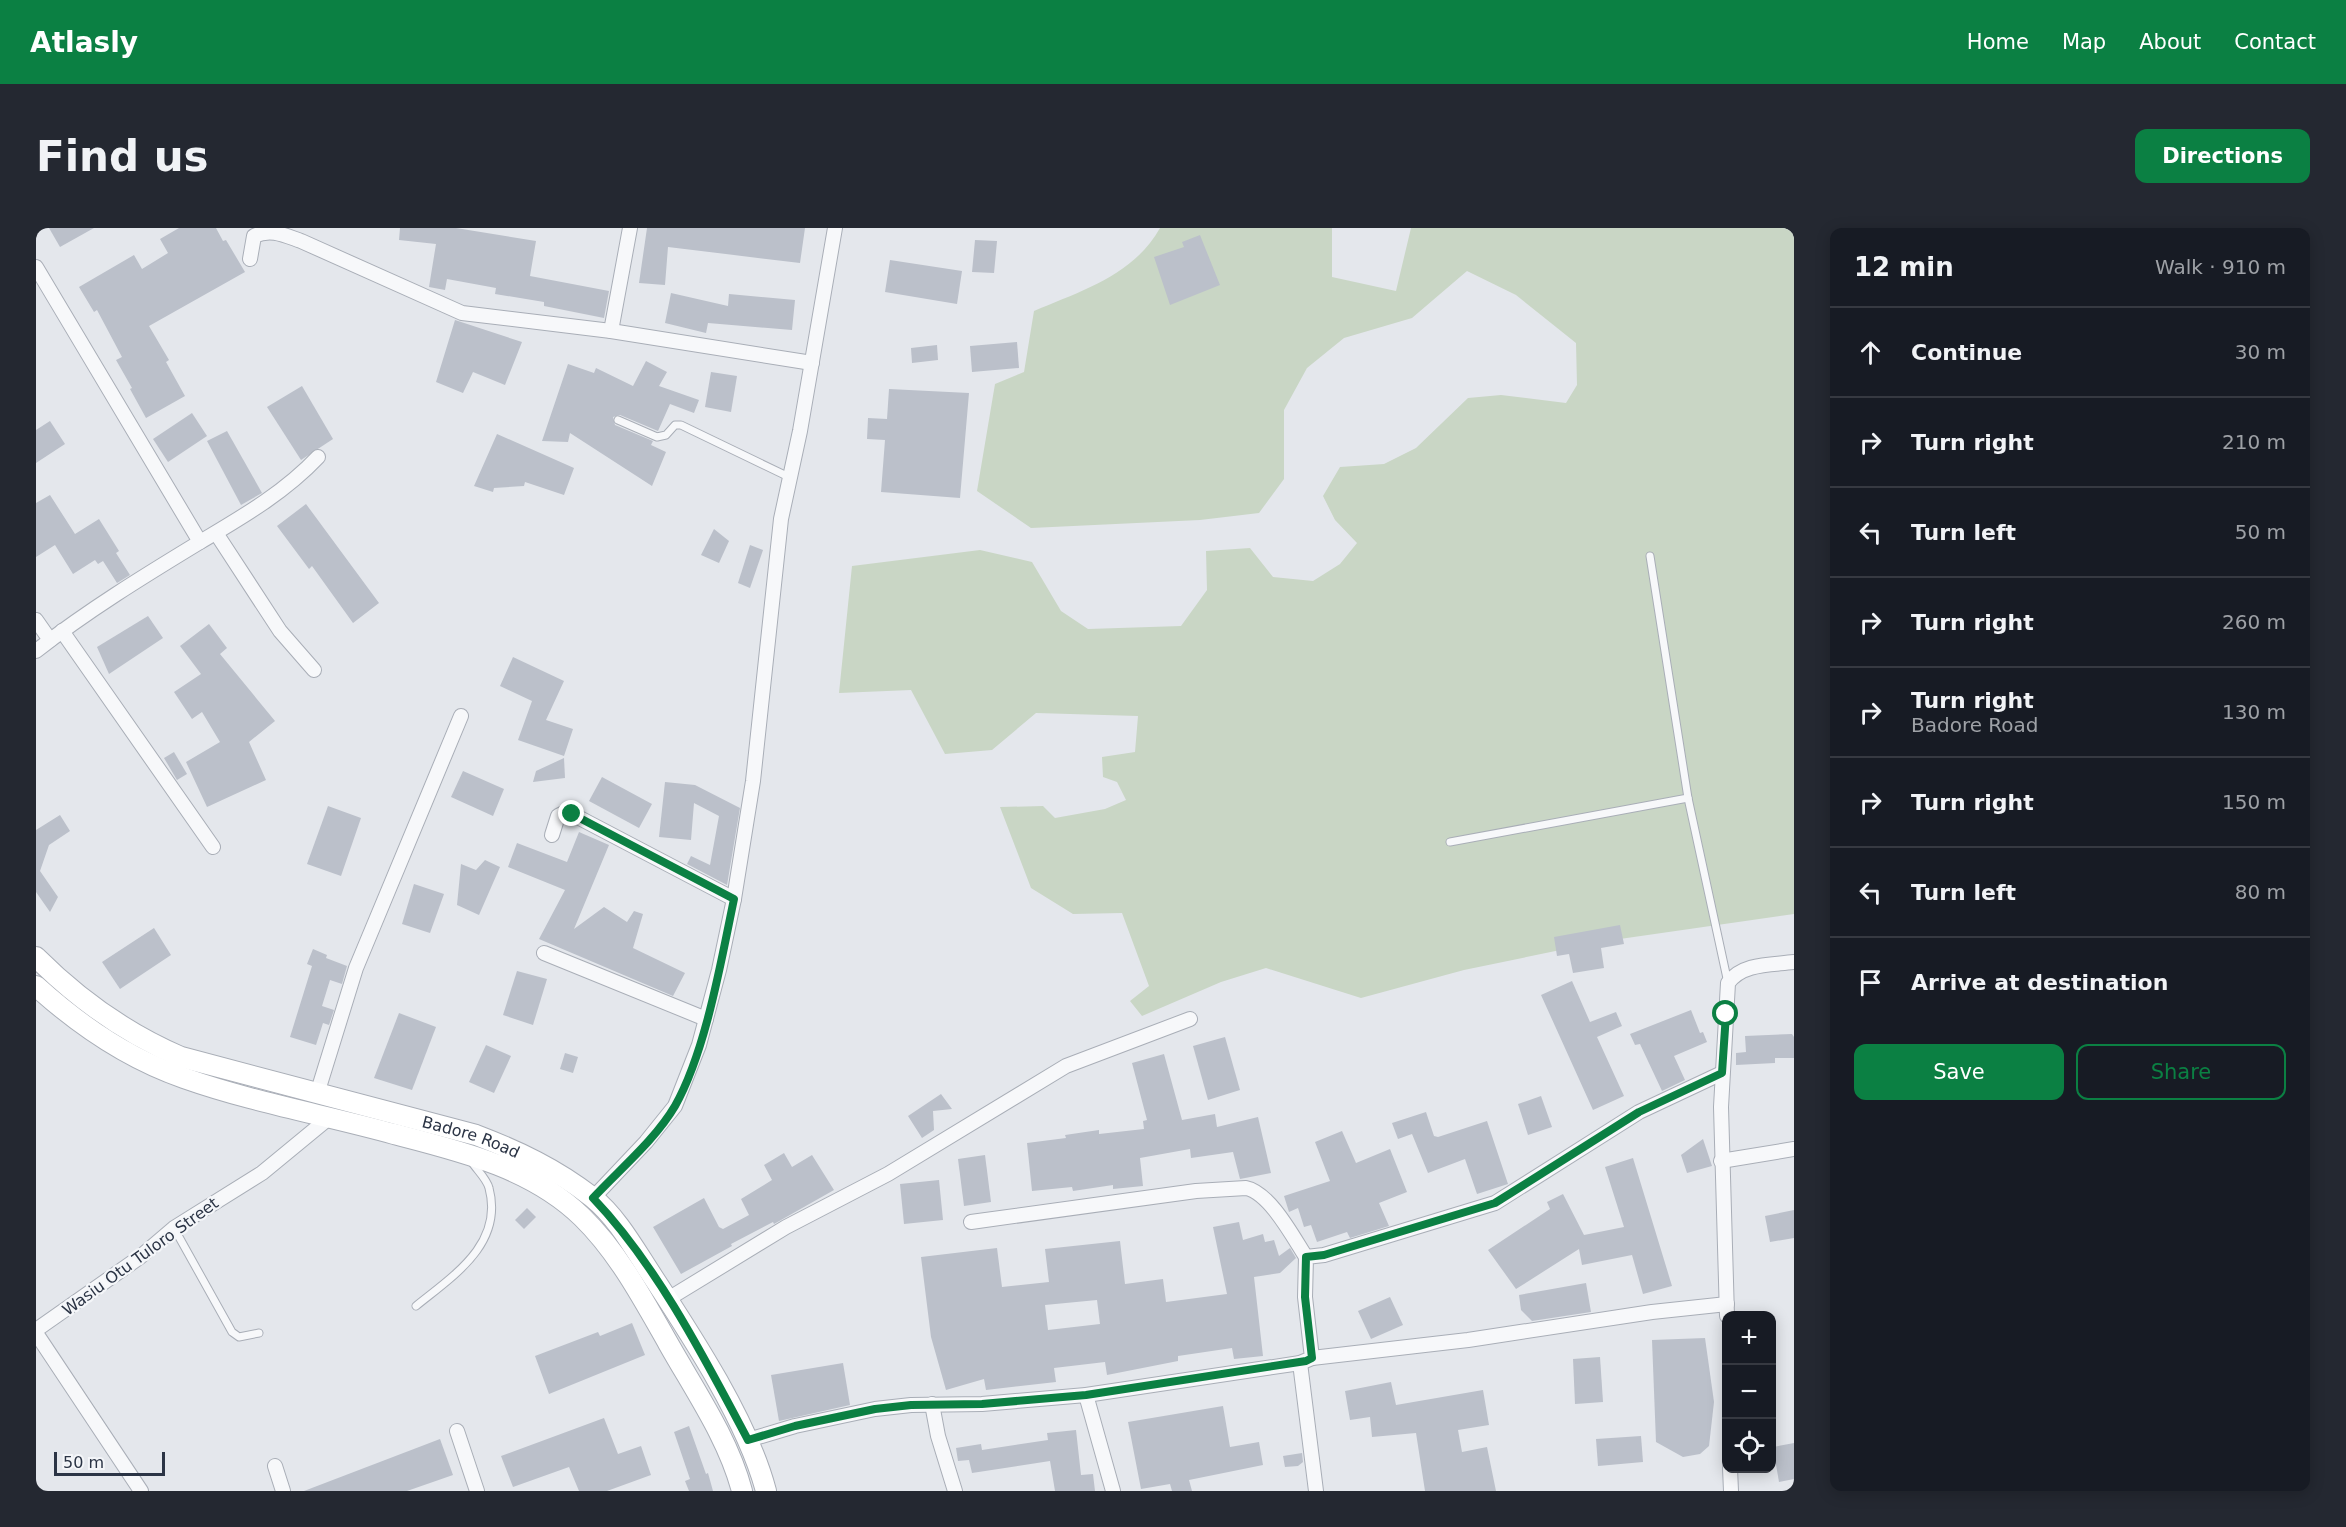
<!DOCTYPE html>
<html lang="en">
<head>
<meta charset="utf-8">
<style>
  body { margin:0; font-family:"DejaVu Sans",sans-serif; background:#242831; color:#f1f3f6 }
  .controls { position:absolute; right:18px; bottom:18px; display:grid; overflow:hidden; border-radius:12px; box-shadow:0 3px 15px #0003 }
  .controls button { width:54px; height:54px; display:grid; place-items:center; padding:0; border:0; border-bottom:2px solid #363941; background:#171b24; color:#f1f3f6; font:30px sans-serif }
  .scale { position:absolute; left:18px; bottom:15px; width:111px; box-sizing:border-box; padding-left:6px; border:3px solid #2b3445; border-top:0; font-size:16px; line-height:21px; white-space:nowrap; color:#2b3445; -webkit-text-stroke:4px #f4f6f9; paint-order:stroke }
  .stop { position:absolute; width:18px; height:18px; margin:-14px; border:4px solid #0b8043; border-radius:50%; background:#fff }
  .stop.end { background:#0b8043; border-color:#fff; box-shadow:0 2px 6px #0008 }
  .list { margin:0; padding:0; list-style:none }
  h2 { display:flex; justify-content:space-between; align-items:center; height:78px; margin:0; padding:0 24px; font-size:26px }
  h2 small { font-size:20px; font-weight:400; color:#9ea1a6 }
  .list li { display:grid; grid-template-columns:39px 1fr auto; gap:18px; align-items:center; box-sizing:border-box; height:90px; padding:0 24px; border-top:2px solid #363941 }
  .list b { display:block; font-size:22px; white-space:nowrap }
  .list p { margin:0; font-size:20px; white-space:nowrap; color:#9ea1a6 }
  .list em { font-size:20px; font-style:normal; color:#9ea1a6 }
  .actions { display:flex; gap:12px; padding:18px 24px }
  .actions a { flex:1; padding:14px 0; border:2px solid #0b8043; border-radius:12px; text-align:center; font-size:21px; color:#0b8043 }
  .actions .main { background:#0b8043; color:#fff }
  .icon { flex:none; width:33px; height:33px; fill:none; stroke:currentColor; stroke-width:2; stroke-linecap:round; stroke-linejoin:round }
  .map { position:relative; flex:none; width:1758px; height:1263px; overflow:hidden; border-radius:12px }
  header { display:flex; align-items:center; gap:36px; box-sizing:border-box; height:84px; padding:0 30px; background:#0b8043; color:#fff }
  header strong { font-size:28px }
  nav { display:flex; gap:33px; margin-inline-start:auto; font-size:21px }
  .intro { display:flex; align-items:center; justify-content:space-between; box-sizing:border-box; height:144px; padding:0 36px }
  h1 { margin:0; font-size:42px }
  .button { padding:15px 27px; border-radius:12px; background:#0b8043; color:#fff; font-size:21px; font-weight:700 }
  main { display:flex; gap:36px; padding:0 36px }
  aside { flex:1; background:#171b24; border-radius:12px; box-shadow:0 3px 15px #0003 }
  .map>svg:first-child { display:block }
</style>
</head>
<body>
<header>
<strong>Atlasly</strong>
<nav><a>Home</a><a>Map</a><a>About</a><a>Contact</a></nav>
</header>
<div class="intro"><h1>Find us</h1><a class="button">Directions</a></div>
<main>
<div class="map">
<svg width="1758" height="1263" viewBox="0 0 1758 1263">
  <rect width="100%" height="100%" fill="#e4e7ec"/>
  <path fill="#c9d6c5" d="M1124 0H1296V49L1360 63 1375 0H1758V686L1563 714 1428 742 1325 770 1230 740 1185 754 1106 788 1094 773 1113 758 1086 685 1037 686 995 660 964 579 1007 578 1019 590 1069 581 1090 572 1081 554 1067 549 1066 529 1099 524 1102 488 1000 485 956 522 909 526 875 462 803 465 816 338 944 322 996 334 1025 383 1052 401 1145 398 1171 362 1170 323 1214 320 1237 349 1277 353 1304 336 1321 315 1299 292 1287 268 1304 239 1348 236 1380 220 1432 170 1465 167 1530 175 1541 157 1540 115 1480 67 1431 43 1376 90 1308 110 1271 140 1248 182V251L1223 285 1164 292 995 300 941 263 959 156 988 144 998 83C1045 63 1098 47 1124 0Z"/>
  <g fill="#bbc0ca" fill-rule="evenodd">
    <polygon points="13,0 58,0 24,19"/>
    <polygon points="143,0 180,0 187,13 190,12 209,44 113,98 133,132 130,134 149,168 110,190 94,161 96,160 80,132 86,129 61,82 58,84 43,59 98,27 106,41 132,25 124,11"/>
    <polygon points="364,0 420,0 500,13 494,48 573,63 568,90 508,78 508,74 459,66 460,60 411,51 409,62 393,59 400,16 363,12"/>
    <polygon points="611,0 769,0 764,35 632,19 629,57 603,55"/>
    <polygon points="1164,7 1184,57 1134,77 1118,29 1148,19 1146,14"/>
    <polygon points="939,12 961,13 958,45 936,44"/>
    <polygon points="854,32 926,43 921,76 849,64"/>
    <polygon points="635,65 692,78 693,66 759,72 756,102 672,95 670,105 629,95"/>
    <polygon points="419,92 486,114 469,157 437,144 427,165 400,154"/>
    <polygon points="981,114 983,140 936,144 934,118"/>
    <polygon points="901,117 902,132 876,135 875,120"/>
    <polygon points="610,133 631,144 623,158 663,172 658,185 634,176 622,203 584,187 577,189 579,197 617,213 615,217 630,224 616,258 534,205 532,214 506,213 532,136 558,145 560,140 597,158"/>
    <polygon points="675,144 701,148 695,184 669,179"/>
    <polygon points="266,158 297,211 265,232 231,179"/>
    <polygon points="853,161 933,165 924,270 845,264 849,212 831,211 832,190 851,191"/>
    <polygon points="156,185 171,208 132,234 117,211"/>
    <polygon points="14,193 29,216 0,235 0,202"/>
    <polygon points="191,203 226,265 205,277 171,213"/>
    <polygon points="461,206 538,240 528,267 489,254 488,258 458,260 457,264 438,258"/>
    <polygon points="14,267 39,306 63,291 83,323 80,325 94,347 81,355 67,333 62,336 59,332 37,346 19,317 0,329 0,275"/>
    <polygon points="270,276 343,375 317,395 276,338 273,341 241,298"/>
    <polygon points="678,301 693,313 683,335 665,327"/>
    <polygon points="714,317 727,322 714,360 702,355"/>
    <polygon points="112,388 127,410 73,446 61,419"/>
    <polygon points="173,396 191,420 184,426 239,493 213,514 230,552 171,579 150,534 184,514 166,484 156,491 138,464 165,446 144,418"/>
    <polygon points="477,429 528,453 510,492 537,501 528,528 482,512 496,473 464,458"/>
    <polygon points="138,524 151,546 141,552 128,530"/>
    <polygon points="528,530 529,550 497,554 500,543"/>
    <polygon points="427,543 468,561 457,588 415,569"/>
    <polygon points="566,549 616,576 603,600 553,573"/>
    <polygon points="629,554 659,557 704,580 691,657 651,636 655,628 674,637 683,588 658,575 655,612 623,609"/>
    <polygon points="292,578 325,590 305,648 271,636"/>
    <polygon points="24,587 34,603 13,617 4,643 22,669 14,684 0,664 0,602"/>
    <polygon points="543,604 573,617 538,701 568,679 591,694 598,683 607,686 597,720 649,745 637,768 503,711 529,662 472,639 481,615 531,634"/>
    <polygon points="449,632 464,639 443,687 421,677 425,636 440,642"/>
    <polygon points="378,656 408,666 394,705 366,696"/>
    <polygon points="1584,697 1588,716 1565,720 1568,740 1537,745 1533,726 1521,728 1518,709"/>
    <polygon points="118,700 135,727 84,761 66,734"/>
    <polygon points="277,721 291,727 290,730 311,738 306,756 294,752 286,778 298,782 293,797 287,795 280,817 254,809 276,738 271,736"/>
    <polygon points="481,743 511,751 497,797 467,787"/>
    <polygon points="1536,753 1554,794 1580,784 1586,798 1561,809 1588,868 1557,882 1505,767"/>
    <polygon points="1655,782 1664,805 1667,804 1671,814 1638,828 1649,852 1626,863 1604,816 1599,817 1594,806"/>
    <polygon points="363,785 400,799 376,862 338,850"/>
    <polygon points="1756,806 1758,809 1758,830 1739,830 1739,835 1700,837 1700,825 1710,824 1709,808"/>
    <polygon points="1189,809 1204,862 1172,872 1157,818"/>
    <polygon points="450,817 475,828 458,865 433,854"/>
    <polygon points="529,825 542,829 537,845 524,841"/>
    <polygon points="1128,826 1146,892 1179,886 1181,899 1222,889 1235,945 1204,951 1197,924 1155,930 1154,921 1104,930 1107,958 1077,961 1077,957 1037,963 1036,959 996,963 991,915 1030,910 1029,907 1063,902 1063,906 1108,901 1107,893 1111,892 1096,835"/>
    <polygon points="905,866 916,881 897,883 898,902 886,910 872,888"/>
    <polygon points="1505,868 1516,899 1492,907 1482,876"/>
    <polygon points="1390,884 1398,908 1402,909 1451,893 1472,956 1441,966 1429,931 1392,945 1376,906 1362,911 1356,895"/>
    <polygon points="1306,903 1320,935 1354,921 1371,964 1343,975 1353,998 1314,1010 1311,1004 1281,1014 1275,997 1268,999 1262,980 1253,984 1248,968 1294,953 1279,914"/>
    <polygon points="1667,911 1676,938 1651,945 1645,927"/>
    <polygon points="748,925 756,939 776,927 798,962 738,996 737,994 695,1016 696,1018 645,1046 617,999 668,970 683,999 687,1001 713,987 705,971 736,952 728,937"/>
    <polygon points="949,927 955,974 928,978 922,931"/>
    <polygon points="1597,930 1636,1058 1607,1066 1596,1027 1546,1037 1543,1021 1480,1061 1452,1022 1514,981 1511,974 1527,966 1548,1007 1588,999 1569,939"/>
    <polygon points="903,952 907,992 868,996 864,956"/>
    <polygon points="491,980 500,989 488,1001 479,992"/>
    <polygon points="1758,982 1758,1010 1734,1014 1729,988"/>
    <path d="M1203 994 1207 1012 1227 1006 1229 1014 1238 1012 1243 1028 1254 1020 1260 1030 1244 1045 1218 1049 1227 1128 1198 1131 1196 1120 1142 1128V1133L1071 1147 1069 1134 1018 1140 1020 1154 950 1162 948 1151 910 1162 895 1109 885 1029 961 1020 966 1059 1013 1054 1009 1021 1084 1013 1089 1056 1127 1051 1130 1074 1191 1066 1177 999ZM1061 1072 1064 1096 1012 1102 1009 1077Z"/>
    <polygon points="1550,1055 1555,1084 1496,1093 1485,1082 1483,1067"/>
    <polygon points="1354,1069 1367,1097 1335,1111 1322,1083"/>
    <polygon points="596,1095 609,1127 513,1166 499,1128 562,1104 564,1108"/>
    <polygon points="1669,1110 1678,1174 1673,1218 1664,1226 1647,1229 1620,1214 1616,1112"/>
    <polygon points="1564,1129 1567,1174 1539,1176 1537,1131"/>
    <polygon points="807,1135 814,1177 743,1193 735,1147"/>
    <polygon points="1355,1154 1360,1177 1447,1162 1453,1197 1422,1202 1426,1224 1451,1219 1460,1263 1389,1263 1380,1205 1336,1209 1334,1189 1314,1192 1309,1163"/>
    <polygon points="1187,1178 1194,1219 1223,1214 1227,1237 1153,1252 1156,1263 1136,1263 1134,1256 1105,1261 1092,1194"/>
    <polygon points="568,1190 582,1226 605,1218 615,1247 571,1263 543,1263 533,1239 477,1259 465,1228"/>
    <polygon points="653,1198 670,1246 672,1245 677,1263 653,1263 649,1253 654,1251 638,1204"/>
    <polygon points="1040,1202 1045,1247 1057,1246 1059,1263 1019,1263 1014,1233 936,1245 933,1232 922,1233 920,1220 945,1216 946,1222 1012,1212 1011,1205"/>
    <polygon points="1605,1208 1607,1234 1562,1238 1560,1211"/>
    <polygon points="404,1211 417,1247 371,1263 268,1263"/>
    <polygon points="1758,1215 1758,1251 1743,1254 1737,1219"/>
    <polygon points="1266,1225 1267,1234 1262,1238 1249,1239 1247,1228"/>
  </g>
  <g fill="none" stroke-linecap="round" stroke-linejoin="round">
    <g stroke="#a9aeb7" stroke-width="9">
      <g id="service">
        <polyline points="582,192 621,209 630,207 639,197 645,197 755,250"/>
        <polyline points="1614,328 1652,570 1692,755"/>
        <polyline points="1414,614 1652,570"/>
        <polyline points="138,1000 196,1104 203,1109 223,1105"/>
        <path d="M380 1078C417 1048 468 1016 453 960 451 951 440 941 435 933"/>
      </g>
    </g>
    <g stroke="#a9aeb7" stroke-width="16">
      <g id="minor">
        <path d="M214 31 218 8C235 0 248 7 265 13L426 85 575 103 776 135"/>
        <polyline points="0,39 164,314"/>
        <polyline points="575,103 594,0"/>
        <polyline points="180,305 244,403 278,442"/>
        <polyline points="0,392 14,412"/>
        <polyline points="26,403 177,619"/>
        <path d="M0 423C51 383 108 348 164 314 206 289 248 265 282 229"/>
        <polyline points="516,607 522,588 528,585 536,586 698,671"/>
        <polyline points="508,725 670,791"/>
        <polyline points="281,866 320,740 425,488"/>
        <polyline points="1685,933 1758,921"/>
        <polyline points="557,970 610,914 639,878 663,817 683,742 698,671 717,553 745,291 764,203 799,0"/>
        <path d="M935 994 1160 963 1210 960C1234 965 1257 1009 1270 1029"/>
        <polyline points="632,1071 750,999 852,946 1030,838 1154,791"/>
        <path d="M1691 1088 1685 879 1692 755C1706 735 1735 737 1758 734"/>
        <polyline points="0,1102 104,1029 138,1000 226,945 294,889"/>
        <polyline points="0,1105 105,1263"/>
        <polyline points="1276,1130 1432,1112 1616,1084 1691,1076"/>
        <polyline points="1264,1135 1280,1263"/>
        <polyline points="1050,1167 1077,1263"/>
        <polyline points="896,1176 902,1208 919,1263"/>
        <polyline points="421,1203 441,1263"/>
        <polyline points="712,1212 759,1198 839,1181 875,1177 946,1176 1050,1167 1264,1135 1276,1130 1269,1069 1270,1029 1288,1027 1459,975 1603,884 1686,845"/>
        <polyline points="239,1238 247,1263"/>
        <polyline points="1694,1240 1695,1263"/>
      </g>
    </g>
    <g stroke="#a9aeb7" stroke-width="22">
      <g id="secondary">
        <path id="s1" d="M0 729C43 772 89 805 145 829L440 907C482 923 520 941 556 969 582 990 599 1022 617 1049 657 1110 712 1194 730 1263"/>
        <path d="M0 758C43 797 93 831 148 850 216 874 289 887 358 906 424 923 496 940 546 989 582 1024 607 1071 632 1115 659 1163 692 1210 706 1263"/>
      </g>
    </g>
    <use href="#service" stroke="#f7f8fa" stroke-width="7"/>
    <use href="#minor" stroke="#f7f8fa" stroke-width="14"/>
    <use href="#secondary" stroke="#fff" stroke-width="20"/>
  </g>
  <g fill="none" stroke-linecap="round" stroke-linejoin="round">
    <path stroke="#0b8043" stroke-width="8" d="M536 586 698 671C685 733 670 823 639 878 619 912 584 941 557 970 621 1037 669 1131 712 1212L759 1198 839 1181 875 1177 946 1176 1050 1167 1270 1133 1276 1130 1269 1069 1270 1029 1288 1027 1459 975 1603 884 1686 845 1690 786"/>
  </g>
  <g text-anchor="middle" stroke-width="4.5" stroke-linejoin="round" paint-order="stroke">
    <g font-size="16" fill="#2b3445" stroke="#f4f6f9">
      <text dy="6" stroke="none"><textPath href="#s1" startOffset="478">Badore Road</textPath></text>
      <text transform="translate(104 1028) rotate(-36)" y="6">Wasiu Otu Tuloro Street</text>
    </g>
  </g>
</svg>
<div class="controls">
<button>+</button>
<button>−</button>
<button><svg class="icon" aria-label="locate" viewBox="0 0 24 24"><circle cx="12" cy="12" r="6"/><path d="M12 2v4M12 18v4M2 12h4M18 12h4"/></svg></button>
</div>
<div class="scale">50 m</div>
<div class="stop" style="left:1690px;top:786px"></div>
<div class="stop end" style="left:536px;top:586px"></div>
</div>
<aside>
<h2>12 min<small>Walk · 910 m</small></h2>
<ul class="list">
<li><svg class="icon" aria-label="ahead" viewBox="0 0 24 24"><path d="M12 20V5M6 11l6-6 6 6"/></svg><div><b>Continue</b></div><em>30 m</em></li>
<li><svg class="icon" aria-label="right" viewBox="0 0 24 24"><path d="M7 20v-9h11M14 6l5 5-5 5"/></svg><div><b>Turn right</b></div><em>210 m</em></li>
<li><svg class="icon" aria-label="left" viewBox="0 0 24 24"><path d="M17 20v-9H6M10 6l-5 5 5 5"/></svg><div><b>Turn left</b></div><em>50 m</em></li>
<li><svg class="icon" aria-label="right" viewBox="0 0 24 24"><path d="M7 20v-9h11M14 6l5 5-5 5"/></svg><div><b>Turn right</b></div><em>260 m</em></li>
<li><svg class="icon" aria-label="right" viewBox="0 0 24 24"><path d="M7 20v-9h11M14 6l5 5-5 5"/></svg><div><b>Turn right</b><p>Badore Road</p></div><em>130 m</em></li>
<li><svg class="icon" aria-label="right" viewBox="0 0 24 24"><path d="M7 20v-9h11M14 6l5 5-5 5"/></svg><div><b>Turn right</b></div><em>150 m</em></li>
<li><svg class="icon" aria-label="left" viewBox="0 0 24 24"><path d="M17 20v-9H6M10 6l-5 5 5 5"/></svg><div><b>Turn left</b></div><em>80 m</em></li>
<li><svg class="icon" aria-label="arrive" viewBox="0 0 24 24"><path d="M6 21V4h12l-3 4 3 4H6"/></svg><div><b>Arrive at destination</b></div></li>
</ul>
<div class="actions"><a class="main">Save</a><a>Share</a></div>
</aside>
</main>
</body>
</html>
